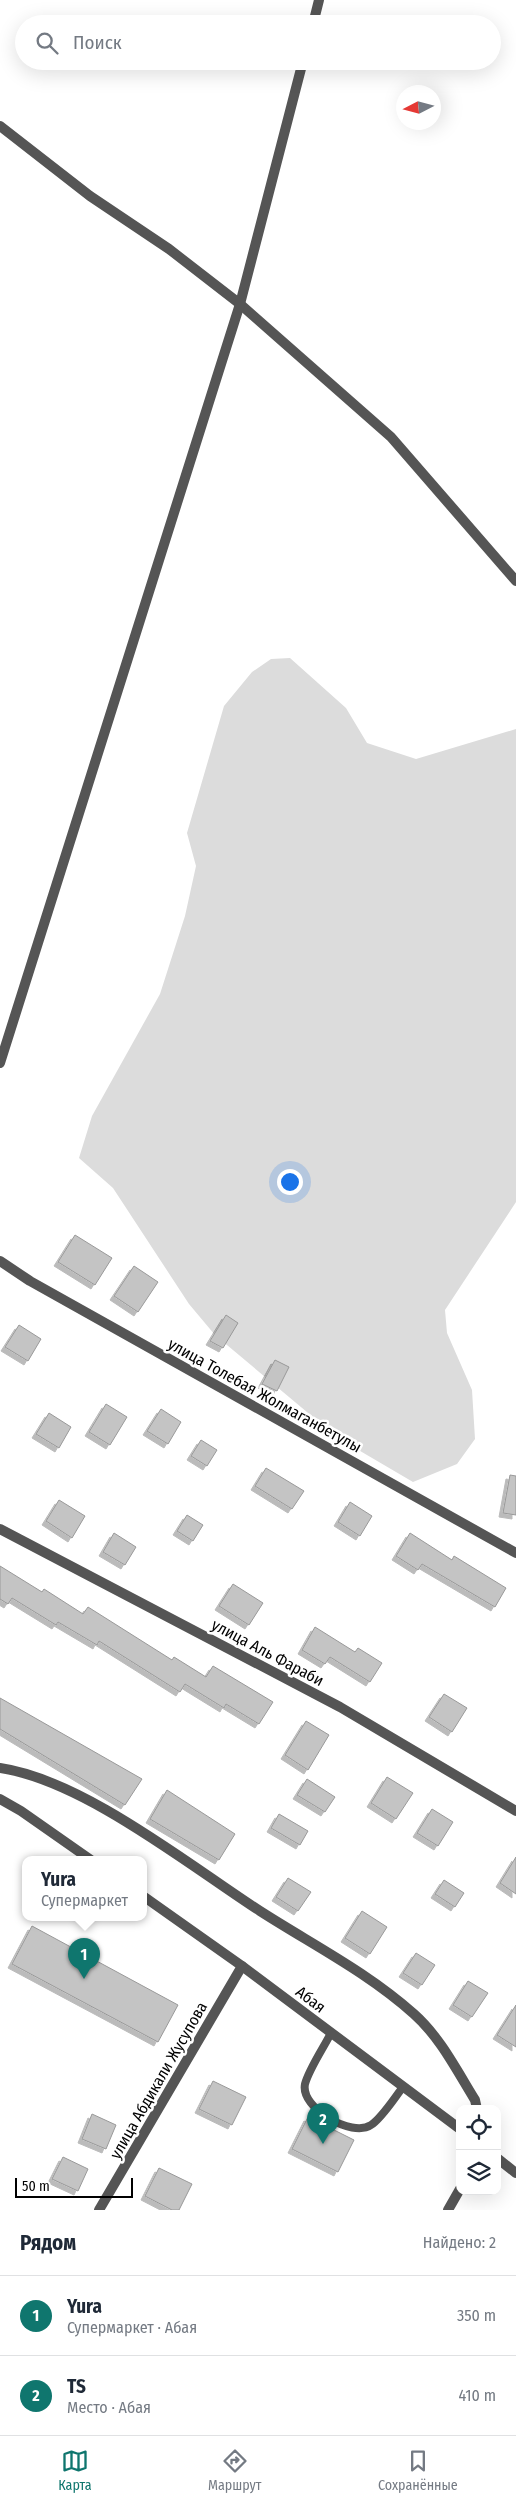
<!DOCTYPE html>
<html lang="ru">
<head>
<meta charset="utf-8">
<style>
  body { margin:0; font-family:"Fira Sans Condensed",sans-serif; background:#f6f6f7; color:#1f2937 }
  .controls { position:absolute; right:15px; bottom:15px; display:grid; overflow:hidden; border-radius:10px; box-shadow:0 5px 20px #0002 }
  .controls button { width:45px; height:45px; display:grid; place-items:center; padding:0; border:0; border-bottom:1px solid #e0e1e3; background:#fff; color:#1f2937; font:25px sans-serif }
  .compass { position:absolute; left:396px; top:85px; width:45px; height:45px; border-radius:50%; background:#fff; box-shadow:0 5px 20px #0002; rotate:264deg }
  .scale { position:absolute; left:15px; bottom:12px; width:118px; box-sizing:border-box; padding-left:5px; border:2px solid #000; border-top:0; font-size:14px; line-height:18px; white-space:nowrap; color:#000; -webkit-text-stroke:4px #fff; paint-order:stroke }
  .you { position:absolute; left:289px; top:1181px; width:18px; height:18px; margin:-12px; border:4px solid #fff; border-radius:50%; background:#1a73e8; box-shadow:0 0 0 8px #1a73e833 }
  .badge { display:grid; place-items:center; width:32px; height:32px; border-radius:50%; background:#0f766e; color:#fff; font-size:16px; font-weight:700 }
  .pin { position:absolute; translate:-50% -41px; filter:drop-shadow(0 1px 2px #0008) }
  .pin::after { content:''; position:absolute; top:26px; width:18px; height:15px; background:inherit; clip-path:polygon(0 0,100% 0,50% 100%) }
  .popup { position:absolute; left:22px; top:1856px; width:125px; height:65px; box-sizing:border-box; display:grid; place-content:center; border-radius:10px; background:#fff; filter:drop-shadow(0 1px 4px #0005); font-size:16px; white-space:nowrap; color:#747a83 }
  .popup b { font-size:19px; color:#1f2937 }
  .popup::after { content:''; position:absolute; left:50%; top:100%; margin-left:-10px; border:10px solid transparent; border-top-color:#fff }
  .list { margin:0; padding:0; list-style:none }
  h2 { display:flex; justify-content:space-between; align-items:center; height:65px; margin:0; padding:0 20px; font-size:21px }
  h2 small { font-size:16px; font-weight:400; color:#747a83 }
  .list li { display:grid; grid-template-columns:32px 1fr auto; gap:15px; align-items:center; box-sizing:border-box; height:80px; padding:0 20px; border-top:1px solid #e0e1e3 }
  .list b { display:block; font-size:19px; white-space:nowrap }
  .list p { margin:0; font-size:16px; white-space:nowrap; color:#747a83 }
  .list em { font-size:16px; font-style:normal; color:#747a83 }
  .icon { flex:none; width:28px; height:28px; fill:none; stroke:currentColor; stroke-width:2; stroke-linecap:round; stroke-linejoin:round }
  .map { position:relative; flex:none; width:516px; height:2210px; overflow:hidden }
  .search { position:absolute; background:#fff; box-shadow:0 5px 20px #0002; left:15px; right:15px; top:15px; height:55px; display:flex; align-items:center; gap:12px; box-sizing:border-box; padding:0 18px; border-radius:28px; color:#747a83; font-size:19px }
  .sheet { height:225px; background:#fff }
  nav { display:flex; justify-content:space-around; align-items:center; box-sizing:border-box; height:70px; border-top:1px solid #e0e1e3; background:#fff; font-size:14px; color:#747a83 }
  nav a { display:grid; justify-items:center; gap:2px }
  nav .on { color:#0f766e }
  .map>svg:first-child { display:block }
</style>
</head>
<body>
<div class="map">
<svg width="516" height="2210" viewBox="0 0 516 2210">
  <defs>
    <filter id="shadow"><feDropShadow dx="-4" dy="4" stdDeviation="0" flood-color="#0004"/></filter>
  </defs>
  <rect width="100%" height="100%" fill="#fff"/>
  <polygon fill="#dcdcdc" points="290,658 346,708 367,743 416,759 516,729 516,1202 445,1310 447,1333 472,1390 475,1439 457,1464 413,1482 338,1438 215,1335 189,1304 113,1188 79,1158 92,1116 160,994 185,916 196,866 187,833 224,706 252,672 271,659"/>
  <g fill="#c4c4c4" stroke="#999" filter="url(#shadow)">
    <polygon points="75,1235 112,1258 95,1285 58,1262"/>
    <polygon points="134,1266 158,1282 138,1312 114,1296"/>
    <polygon points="226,1315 238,1323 223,1348 210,1341"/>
    <polygon points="19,1325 41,1339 28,1361 5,1347"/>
    <polygon points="275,1360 289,1367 277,1391 262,1384"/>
    <polygon points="106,1404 127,1417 110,1445 89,1432"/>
    <polygon points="161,1409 181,1422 168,1444 147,1431"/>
    <polygon points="49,1413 71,1427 59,1448 36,1434"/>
    <polygon points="201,1440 217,1450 207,1466 191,1456"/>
    <polygon points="266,1468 304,1491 292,1509 255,1486"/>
    <polygon points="510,1475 516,1476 516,1515 503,1513"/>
    <polygon points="59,1500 85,1516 72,1538 46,1521"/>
    <polygon points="350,1502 372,1516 360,1536 338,1522"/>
    <polygon points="187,1515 203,1525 193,1541 177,1531"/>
    <polygon points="114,1533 136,1547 125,1565 103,1552"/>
    <polygon points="410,1533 452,1560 454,1556 506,1588 495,1607 422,1564 418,1570 396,1556"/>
    <polygon points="0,1566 42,1592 44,1589 83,1614 88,1607 172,1660 174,1657 206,1677 213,1666 273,1702 259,1724 226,1704 224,1708 185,1684 180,1692 99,1641 97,1645 58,1622 56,1625 12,1598 8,1604 0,1599"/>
    <polygon points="233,1584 263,1603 249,1625 219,1606"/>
    <polygon points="315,1627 355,1652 358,1648 382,1663 370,1682 330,1657 325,1664 302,1650"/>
    <polygon points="444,1694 467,1708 452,1732 429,1717"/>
    <polygon points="0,1698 142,1779 125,1805 0,1729"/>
    <polygon points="306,1721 329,1735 308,1770 285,1755"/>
    <polygon points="387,1777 413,1793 396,1819 371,1803"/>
    <polygon points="307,1779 335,1797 325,1812 297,1795"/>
    <polygon points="167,1790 235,1834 219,1860 150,1819"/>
    <polygon points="432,1809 453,1822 438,1846 417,1833"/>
    <polygon points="279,1814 308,1831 300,1845 271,1828"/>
    <polygon points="516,1857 516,1894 500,1883"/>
    <polygon points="288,1878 311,1892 298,1911 276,1897"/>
    <polygon points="444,1880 464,1893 455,1907 435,1894"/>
    <polygon points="362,1911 387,1927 370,1954 345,1938"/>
    <polygon points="32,1926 178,2005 158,2042 12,1964"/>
    <polygon points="416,1953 435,1965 422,1985 403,1973"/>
    <polygon points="468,1981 488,1993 472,2017 453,2005"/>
    <polygon points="516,2005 516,2047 497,2035"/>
    <polygon points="213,2081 246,2097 232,2125 199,2109"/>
    <polygon points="92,2114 116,2125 106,2149 82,2139"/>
    <polygon points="308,2117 354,2140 338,2172 292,2149"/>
    <polygon points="63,2157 88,2169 78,2191 52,2179"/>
    <polygon points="159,2168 192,2184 179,2210 172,2210 145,2196"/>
  </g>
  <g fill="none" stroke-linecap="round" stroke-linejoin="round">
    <path stroke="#555" stroke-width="8" d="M331 2033C324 2047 309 2069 305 2084 300 2108 352 2138 371 2125 382 2118 395 2097 403 2087"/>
    <g stroke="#555" stroke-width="10">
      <polyline points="313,24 319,0"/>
      <polyline points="0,126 90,196 169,249 240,304 391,437 516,581"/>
      <polyline points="0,1063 240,304 303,61"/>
      <polyline points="0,1261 30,1281 516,1553"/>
      <polyline points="0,1529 340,1707 516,1811"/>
      <path d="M0 1768C83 1780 189 1865 260 1911 313 1945 367 1972 414 2014 440 2037 457 2071 475 2100L477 2109"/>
      <polyline points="99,2210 242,1966"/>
      <polyline points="448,2210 460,2189"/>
    </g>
    <g stroke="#555" stroke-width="10">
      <polyline points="0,1799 21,1811 91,1860"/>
      <polyline points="143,1896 242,1966 460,2129"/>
      <polyline points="497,2158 516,2173"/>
    </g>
  </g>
  <g text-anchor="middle" stroke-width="5" stroke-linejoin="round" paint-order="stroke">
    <g font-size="16" fill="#000" stroke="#fff">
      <text transform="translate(265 1395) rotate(29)" y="6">улица Толебая Жолмаганбетулы</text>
      <text transform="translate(268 1652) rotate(28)" y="6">улица Аль Фараби</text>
      <text transform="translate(311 1999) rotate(37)" y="6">Абая</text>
      <text transform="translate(158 2080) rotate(-60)" y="6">улица Абдикали Жусупова</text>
    </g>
  </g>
</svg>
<div class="controls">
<button><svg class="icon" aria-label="locate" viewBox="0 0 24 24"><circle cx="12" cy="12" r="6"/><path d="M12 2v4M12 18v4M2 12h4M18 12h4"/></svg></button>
<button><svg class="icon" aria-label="layers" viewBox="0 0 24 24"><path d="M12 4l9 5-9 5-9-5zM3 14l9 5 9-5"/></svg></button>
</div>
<svg class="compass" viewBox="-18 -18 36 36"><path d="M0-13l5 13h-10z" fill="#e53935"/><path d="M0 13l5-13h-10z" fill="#747a83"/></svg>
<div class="scale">50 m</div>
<div class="you"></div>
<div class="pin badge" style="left:84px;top:1979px">1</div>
<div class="popup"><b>Yura</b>Супермаркет</div>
<div class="pin badge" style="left:323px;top:2144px">2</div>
<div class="search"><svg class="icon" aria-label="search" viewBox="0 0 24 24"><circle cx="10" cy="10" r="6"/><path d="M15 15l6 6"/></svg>Поиск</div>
</div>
<section class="sheet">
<h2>Рядом<small>Найдено: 2</small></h2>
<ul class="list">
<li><span class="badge">1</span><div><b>Yura</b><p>Супермаркет · Абая</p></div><em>350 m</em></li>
<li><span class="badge">2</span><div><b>TS</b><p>Место · Абая</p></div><em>410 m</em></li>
</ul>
</section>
<nav>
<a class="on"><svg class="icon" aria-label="map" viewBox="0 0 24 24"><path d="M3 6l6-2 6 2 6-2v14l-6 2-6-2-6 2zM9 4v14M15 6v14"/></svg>Карта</a>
<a><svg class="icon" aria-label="directions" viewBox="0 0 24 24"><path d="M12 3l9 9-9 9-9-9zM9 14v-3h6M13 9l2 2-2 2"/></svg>Маршрут</a>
<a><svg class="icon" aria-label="saved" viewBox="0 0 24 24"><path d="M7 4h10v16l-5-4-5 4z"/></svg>Сохранённые</a>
</nav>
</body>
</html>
